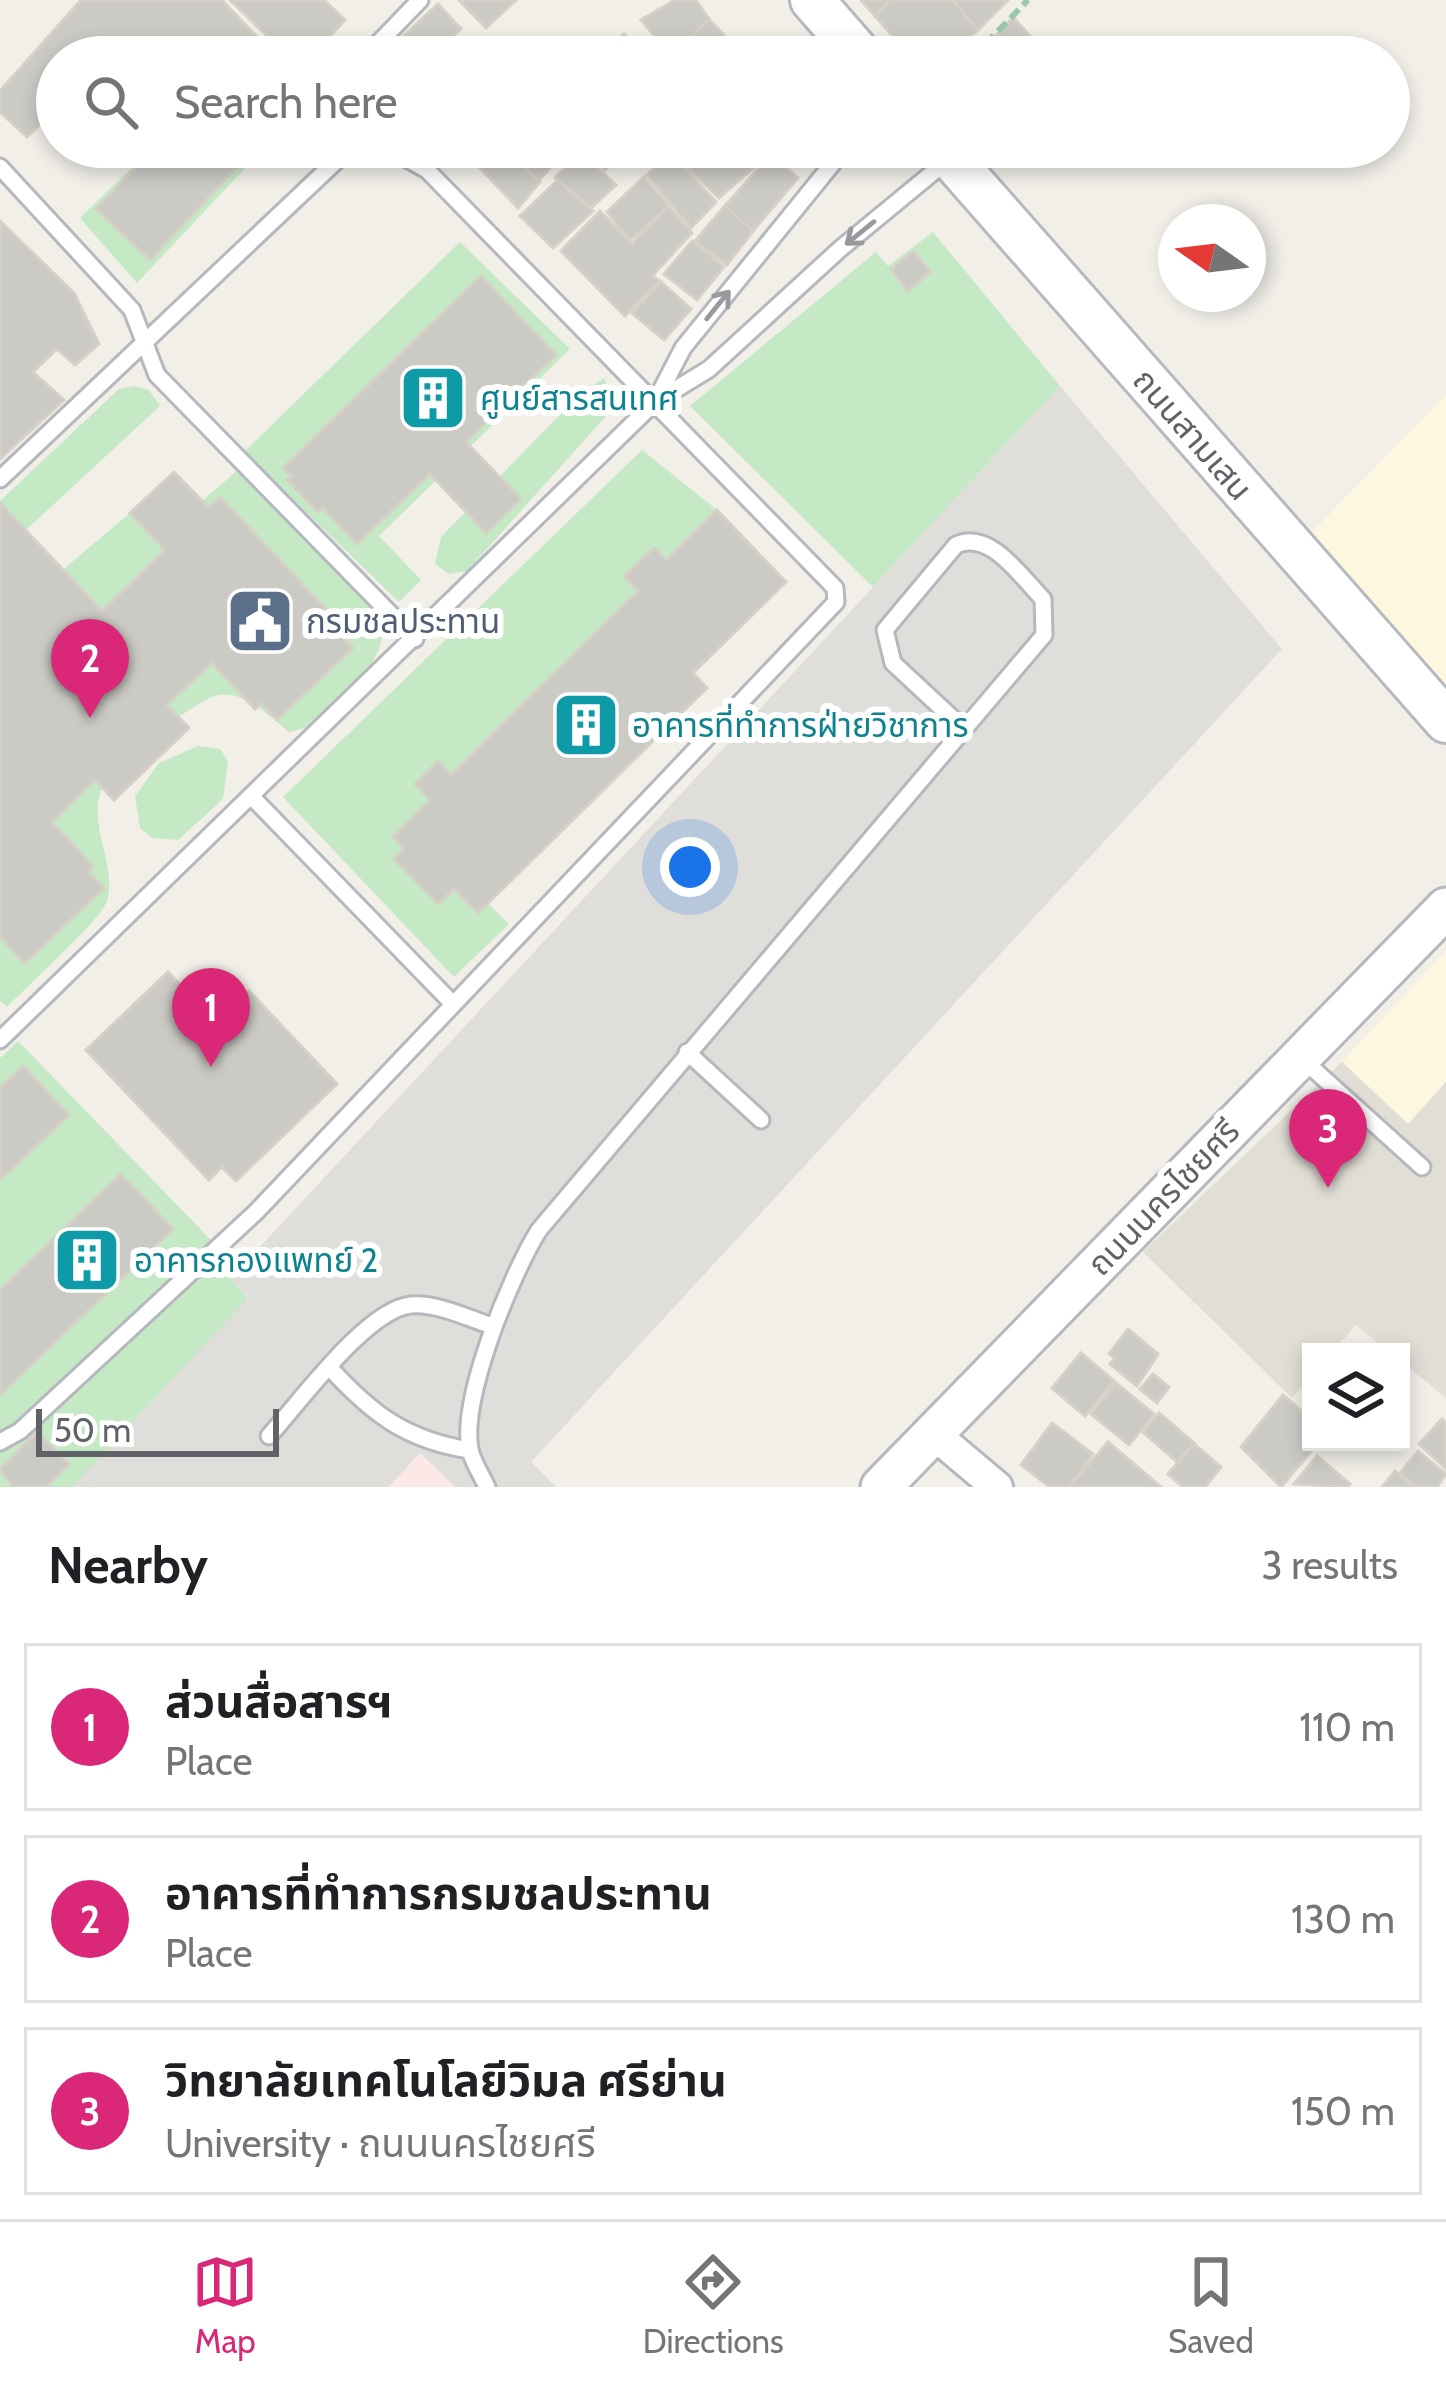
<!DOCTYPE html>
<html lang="en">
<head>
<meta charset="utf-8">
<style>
  body { margin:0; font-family:Cabin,"Noto Sans Thai",sans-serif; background:#f6f6f6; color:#202124 }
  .controls { position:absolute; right:36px; bottom:36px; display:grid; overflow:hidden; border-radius:0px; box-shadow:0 6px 18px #0003 }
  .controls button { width:108px; height:108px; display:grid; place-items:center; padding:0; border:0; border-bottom:3px solid #e0e0e0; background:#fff; color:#202124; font:60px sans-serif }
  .compass { position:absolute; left:1158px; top:204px; width:108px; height:108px; border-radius:50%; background:#fff; box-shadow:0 6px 18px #0003; rotate:284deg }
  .scale { position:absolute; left:36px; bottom:30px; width:243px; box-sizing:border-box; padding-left:12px; border:6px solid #5f6368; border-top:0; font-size:33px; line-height:42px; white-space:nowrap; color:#5f6368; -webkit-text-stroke:9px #fff; paint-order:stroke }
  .you { position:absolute; left:690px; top:867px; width:42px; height:42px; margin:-30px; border:9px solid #fff; border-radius:50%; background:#1a73e8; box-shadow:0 0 0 18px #1a73e833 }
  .badge { display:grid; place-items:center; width:78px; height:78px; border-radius:50%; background:#db2777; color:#fff; font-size:39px; font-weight:700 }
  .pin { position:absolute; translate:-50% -99px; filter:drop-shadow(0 3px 6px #0008) }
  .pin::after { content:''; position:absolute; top:63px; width:42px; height:36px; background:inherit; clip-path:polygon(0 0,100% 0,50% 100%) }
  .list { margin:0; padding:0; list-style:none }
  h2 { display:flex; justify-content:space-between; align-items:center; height:156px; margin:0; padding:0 48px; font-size:51px }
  h2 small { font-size:39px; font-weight:400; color:#757577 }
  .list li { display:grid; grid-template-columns:78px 1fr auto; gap:36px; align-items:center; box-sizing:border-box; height:168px; margin:0 24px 24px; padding:0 24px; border:3px solid #e0e0e0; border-radius:0px }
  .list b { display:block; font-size:45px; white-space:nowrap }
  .list p { margin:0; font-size:39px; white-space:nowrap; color:#757577 }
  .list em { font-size:39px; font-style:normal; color:#757577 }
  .icon { flex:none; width:66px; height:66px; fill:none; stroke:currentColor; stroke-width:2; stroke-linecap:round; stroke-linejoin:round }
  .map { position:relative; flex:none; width:1446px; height:1487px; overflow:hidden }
  .search { position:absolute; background:#fff; box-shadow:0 6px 18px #0003; left:36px; right:36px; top:36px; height:132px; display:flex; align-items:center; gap:30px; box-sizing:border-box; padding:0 42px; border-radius:66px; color:#757577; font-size:45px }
  .sheet { height:732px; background:#fff }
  nav { display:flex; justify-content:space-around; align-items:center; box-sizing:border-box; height:168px; border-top:3px solid #e0e0e0; background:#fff; font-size:33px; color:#757577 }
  nav a { display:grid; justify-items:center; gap:6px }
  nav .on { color:#db2777 }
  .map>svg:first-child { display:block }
</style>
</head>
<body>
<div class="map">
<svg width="1446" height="1487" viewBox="0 0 1446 1487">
  <rect width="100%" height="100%" fill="#f1efe8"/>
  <g fill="#fef7e0">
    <polygon points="1446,395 1446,691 1308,536"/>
    <polygon points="1446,951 1446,1082 1408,1124 1342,1062"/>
  </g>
  <polygon fill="#e0deda" points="1060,386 1282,649 531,1462 556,1487 455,1487 420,1453 389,1487 68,1487 248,1297 230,1279"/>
  <polygon fill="#e1ded6" points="1342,1062 1408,1124 1446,1082 1446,1398 1401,1361 1401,1352 1389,1352 1356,1325 1332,1352 1311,1352 1311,1376 1292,1398 1143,1252"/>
  <polygon fill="#fce8e6" points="420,1453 455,1487 389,1487"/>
  <g fill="#c5e8c5">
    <polygon points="153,147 265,147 137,283 80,218"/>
    <polygon points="933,232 1060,386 873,587 690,406 876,252 888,266"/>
    <polygon points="460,242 570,349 379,536 421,580 399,602 244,452"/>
    <polygon points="604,378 615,406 467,571 449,574 435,564 441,537 579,395"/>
    <polygon points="134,386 149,390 160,406 0,554 0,501 119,389"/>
    <polygon points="642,450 717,510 417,835 509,924 454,977 283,797"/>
    <path d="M238 470 376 606C403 657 340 695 305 728L289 732C269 716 246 691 218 695 196 698 105 773 100 793 90 831 117 866 107 901 101 920 25 988 7 1007L0 1001V845L209 508 202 501Z"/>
    <polygon points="130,513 165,550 0,711 0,623"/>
    <polygon points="198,746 220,749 228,761 223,799 178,840 152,838 140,828 135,796 159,763"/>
    <polygon points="18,1041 239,1269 230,1279 248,1298 72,1487 0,1487 0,1058"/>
  </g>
  <g fill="#cccac5" stroke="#d6d1c6" stroke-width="3">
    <polygon points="81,0 222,0 276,57 57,57 57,108 27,137 0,112 0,91"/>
    <polygon points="230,0 324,0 345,20 310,57 289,57"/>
    <polygon points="459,0 516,0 486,28"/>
    <polygon points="675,0 696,0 709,19 671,55 641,20"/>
    <polygon points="861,0 891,0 875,16"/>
    <polygon points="891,0 953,0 978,30 945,57 911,57 875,16"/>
    <polygon points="953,0 1008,0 978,30"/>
    <polygon points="438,4 461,29 446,43 454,55 407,57 395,44"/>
    <polygon points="1013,17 1037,44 1025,57 999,57 989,43"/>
    <polygon points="709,19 744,57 674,57 671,55"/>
    <polygon points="624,34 646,57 598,57"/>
    <polygon points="156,147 256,147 150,260 96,209"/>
    <polygon points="504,147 540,182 518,208 480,168"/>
    <polygon points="504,147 559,147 565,152 538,181"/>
    <polygon points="584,147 628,147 605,170"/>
    <polygon points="696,147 762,147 769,154 719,198 681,161"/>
    <polygon points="767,147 800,147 782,164"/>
    <polygon points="580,152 616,185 591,208 555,178"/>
    <polygon points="670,152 716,202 691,228 647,175"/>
    <polygon points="771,154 798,178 753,231 725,206"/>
    <polygon points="644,177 669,206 630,240 607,212"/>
    <polygon points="558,180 593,211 553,248 520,216"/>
    <polygon points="668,206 692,233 652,276 659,280 625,316 561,251 600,211 632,244"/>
    <polygon points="725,206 753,231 727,265 695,241"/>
    <polygon points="0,221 74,293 99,344 75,365 57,349 33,372 64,400 0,459"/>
    <polygon points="692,241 724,267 697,300 664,274"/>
    <polygon points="914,251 930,272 908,291 891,269"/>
    <polygon points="481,276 556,355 466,442 521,499 486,533 430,474 357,544 323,508 318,512 287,480 292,476 283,468"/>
    <polygon points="661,282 691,309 664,340 632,313"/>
    <polygon points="174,472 209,508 220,497 342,626 337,632 353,648 277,720 261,703 255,709 212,663 167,705 189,728 114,800 95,780 52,822 93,866 88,872 104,888 25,963 0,937 0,503 102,611 165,550 130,513"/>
    <polygon points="717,510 786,582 693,673 707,688 478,913 454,889 438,904 394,859 404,849 393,837 430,800 415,784 438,761 451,775 638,591 624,576 654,548 666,560"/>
    <polygon points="168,972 216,1023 249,991 337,1084 236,1181 222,1167 209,1180 86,1050"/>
    <polygon points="23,1066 69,1115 0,1180 0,1088"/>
    <polygon points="121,1174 173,1229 0,1395 0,1290"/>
    <polygon points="1128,1329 1158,1354 1137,1386 1110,1364 1115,1358 1109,1354"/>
    <polygon points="1081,1353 1114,1381 1085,1416 1052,1388"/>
    <polygon points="1153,1374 1169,1387 1157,1403 1140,1389"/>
    <polygon points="1116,1383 1154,1414 1129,1445 1091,1414"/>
    <polygon points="1283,1395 1311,1419 1311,1442 1319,1442 1281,1487 1241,1447"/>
    <polygon points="1159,1413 1194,1443 1177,1462 1143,1432"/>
    <polygon points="1442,1419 1446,1423 1446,1469 1419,1444"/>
    <polygon points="1052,1423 1093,1454 1069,1487 1050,1487 1021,1465"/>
    <polygon points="37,1432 69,1464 46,1487 13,1487 0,1469"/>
    <polygon points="1108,1442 1161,1487 1070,1487"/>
    <polygon points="1194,1444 1221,1467 1205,1487 1183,1487 1168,1474"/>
    <polygon points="1418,1451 1446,1474 1437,1487 1417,1487 1400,1473"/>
    <polygon points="1317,1456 1350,1484 1348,1487 1294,1484"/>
    <polygon points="1395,1471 1414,1487 1382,1487"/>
  </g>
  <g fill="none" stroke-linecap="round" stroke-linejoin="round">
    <g stroke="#b5b8bc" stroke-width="21">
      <g id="service">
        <polyline points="365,57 420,0"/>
        <polyline points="0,167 132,310 157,375 415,639"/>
        <polyline points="656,400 683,348 846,147"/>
        <polyline points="0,479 351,147"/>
        <polyline points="253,798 453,1004"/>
        <polyline points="0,1040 655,402 709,369 840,249 948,160"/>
        <polyline points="687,1052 761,1120"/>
        <polyline points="1301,1058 1422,1167"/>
        <path d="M331 1369C373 1415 407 1440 469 1450"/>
        <path d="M269 1436C300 1402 367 1309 411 1305 437 1303 468 1318 492 1326"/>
        <polyline points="0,1442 20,1431 256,1212 836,602 835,588 427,170 386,147"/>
        <path d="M487 1487C482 1476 474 1464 471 1453 457 1404 512 1273 539 1230L1044 635 1043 599C1021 577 990 529 956 545L885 630 893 663 964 729"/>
      </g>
    </g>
    <g stroke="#b5b8bc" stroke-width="36">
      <polyline id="minor" points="934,1434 997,1487"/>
    </g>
    <g stroke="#b5b8bc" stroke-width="45">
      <polyline id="tertiary" points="881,1487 1446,908"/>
    </g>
    <g stroke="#b6babf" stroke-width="48">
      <g id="secondary">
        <polyline points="812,0 862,57"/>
        <polyline points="941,147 1446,721"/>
      </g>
    </g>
    <polyline stroke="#9cc7a9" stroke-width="6" stroke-dasharray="12 6" stroke-linecap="butt" points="973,57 1028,0"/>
    <use href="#service" stroke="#fff" stroke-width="15"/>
    <use href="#minor" stroke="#fff" stroke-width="30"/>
    <use href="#tertiary" stroke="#fff" stroke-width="39"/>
    <use href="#secondary" stroke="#fff" stroke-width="42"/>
  </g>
  <defs><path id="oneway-shaft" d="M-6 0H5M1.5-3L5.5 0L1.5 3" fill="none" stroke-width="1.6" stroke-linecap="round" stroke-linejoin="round" transform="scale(3)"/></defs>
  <g stroke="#979a9d">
    <use href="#oneway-shaft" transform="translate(860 233) rotate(141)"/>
    <use href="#oneway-shaft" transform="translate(718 305) rotate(-51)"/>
  </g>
  <defs>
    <g id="building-square" transform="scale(3.45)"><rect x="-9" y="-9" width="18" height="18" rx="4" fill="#0f9aa8" stroke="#fff"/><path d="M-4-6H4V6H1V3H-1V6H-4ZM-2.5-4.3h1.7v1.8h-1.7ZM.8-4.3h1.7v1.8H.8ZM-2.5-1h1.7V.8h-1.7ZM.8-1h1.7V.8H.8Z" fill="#fff"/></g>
    <g id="civic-square" transform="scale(3.45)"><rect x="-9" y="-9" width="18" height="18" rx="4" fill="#5c6f8a" stroke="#fff"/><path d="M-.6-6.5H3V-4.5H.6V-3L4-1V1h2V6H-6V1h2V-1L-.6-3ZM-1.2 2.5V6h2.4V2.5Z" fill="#fff"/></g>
  </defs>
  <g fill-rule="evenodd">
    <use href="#building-square" x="433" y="398"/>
    <use href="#civic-square" x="260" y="621"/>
    <use href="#building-square" x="586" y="725"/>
    <use href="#building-square" x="87" y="1260"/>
  </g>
  <g text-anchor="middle" stroke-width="12" stroke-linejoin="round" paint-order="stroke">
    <g font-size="33" fill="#0d838f" stroke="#fff" text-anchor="start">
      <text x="480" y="410">ศูนย์สารสนเทศ</text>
      <text x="632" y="737">อาคารที่ทำการฝ่ายวิชาการ</text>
      <text x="134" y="1272">อาคารกองแพทย์ 2</text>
    </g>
    <g font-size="33" fill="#5f6368" stroke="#fff">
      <text transform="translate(1193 434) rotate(49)" y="12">ถนนสามเสน</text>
      <text transform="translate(1163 1197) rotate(-46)" y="12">ถนนนครไชยศรี</text>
    </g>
    <g font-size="33" fill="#4e5e75" stroke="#fff" text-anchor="start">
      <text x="306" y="633">กรมชลประทาน</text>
    </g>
  </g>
</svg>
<div class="controls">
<button><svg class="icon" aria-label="layers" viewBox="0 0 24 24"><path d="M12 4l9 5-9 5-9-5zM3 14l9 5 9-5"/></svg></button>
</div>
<svg class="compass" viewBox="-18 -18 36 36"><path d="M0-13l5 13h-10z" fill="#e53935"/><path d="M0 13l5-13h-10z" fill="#757577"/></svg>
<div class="scale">50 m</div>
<div class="you"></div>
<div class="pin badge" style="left:211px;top:1067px">1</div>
<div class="pin badge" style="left:90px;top:718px">2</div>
<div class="pin badge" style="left:1328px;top:1188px">3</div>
<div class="search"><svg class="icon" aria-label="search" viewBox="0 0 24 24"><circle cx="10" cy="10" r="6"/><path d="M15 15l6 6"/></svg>Search here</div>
</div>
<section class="sheet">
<h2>Nearby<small>3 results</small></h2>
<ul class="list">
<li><span class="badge">1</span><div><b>ส่วนสื่อสารฯ</b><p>Place</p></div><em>110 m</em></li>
<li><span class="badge">2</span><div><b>อาคารที่ทำการกรมชลประทาน</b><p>Place</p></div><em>130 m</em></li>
<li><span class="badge">3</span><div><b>วิทยาลัยเทคโนโลยีวิมล ศรีย่าน</b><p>University · ถนนนครไชยศรี</p></div><em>150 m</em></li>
</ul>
</section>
<nav>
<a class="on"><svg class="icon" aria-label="map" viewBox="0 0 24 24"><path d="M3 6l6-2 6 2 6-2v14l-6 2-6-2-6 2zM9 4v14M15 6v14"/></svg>Map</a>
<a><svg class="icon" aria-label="directions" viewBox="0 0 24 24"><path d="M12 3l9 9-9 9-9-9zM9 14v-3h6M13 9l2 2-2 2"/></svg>Directions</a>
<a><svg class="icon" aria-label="saved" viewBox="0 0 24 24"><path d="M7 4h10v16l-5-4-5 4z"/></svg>Saved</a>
</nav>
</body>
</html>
